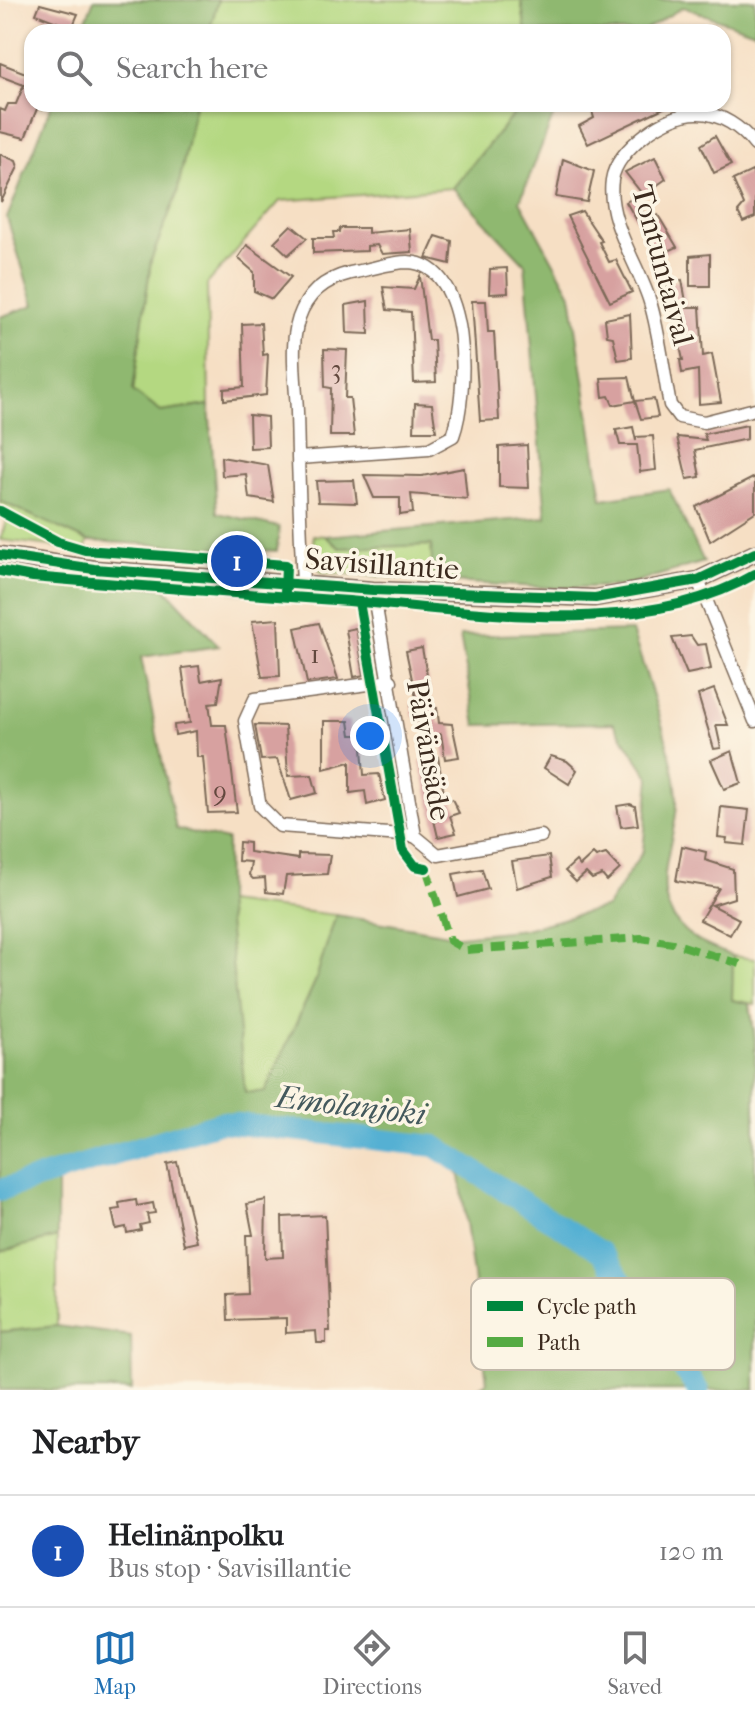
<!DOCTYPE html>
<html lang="en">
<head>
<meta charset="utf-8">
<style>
  body { margin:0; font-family:"IM FELL French Canon",serif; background:#f2f2f2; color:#202124 }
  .you { position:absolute; left:370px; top:736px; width:28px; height:28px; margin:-20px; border:6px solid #fff; border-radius:50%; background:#1a73e8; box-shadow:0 0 0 12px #1a73e833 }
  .badge { display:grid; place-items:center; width:52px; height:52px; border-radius:50%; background:#1f6fb2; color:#fff; font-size:26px; font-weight:700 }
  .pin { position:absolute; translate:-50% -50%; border:4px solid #fff; box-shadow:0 2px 8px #0006 }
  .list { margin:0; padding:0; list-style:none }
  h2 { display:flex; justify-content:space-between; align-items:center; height:104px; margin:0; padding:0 32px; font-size:34px }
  h2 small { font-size:26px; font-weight:400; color:#757577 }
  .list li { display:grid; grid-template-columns:52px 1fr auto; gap:24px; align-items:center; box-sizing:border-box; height:112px; padding:0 32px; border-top:2px solid #e0e0e0 }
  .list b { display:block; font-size:30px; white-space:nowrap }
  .list p { margin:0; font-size:26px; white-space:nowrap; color:#757577 }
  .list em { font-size:26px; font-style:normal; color:#757577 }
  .icon { flex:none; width:44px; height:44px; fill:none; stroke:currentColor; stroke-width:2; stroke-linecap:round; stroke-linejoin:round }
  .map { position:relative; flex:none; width:755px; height:1390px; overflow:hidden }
  .search { position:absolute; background:#fff; box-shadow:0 2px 6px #0004; left:24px; right:24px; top:24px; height:88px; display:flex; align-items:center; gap:20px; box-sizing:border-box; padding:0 28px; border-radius:24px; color:#757577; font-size:30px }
  .sheet { height:216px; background:#fff }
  nav { display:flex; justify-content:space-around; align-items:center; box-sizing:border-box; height:112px; border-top:2px solid #e0e0e0; background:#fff; font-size:22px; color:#757577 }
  nav a { display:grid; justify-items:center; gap:4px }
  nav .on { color:#1f6fb2 }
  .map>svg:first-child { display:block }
</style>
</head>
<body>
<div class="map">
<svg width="755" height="1390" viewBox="0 0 755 1390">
  <rect width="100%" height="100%" fill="#fcf5e5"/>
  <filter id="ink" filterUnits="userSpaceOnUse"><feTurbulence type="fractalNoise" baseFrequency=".0125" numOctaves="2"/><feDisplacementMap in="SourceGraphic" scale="16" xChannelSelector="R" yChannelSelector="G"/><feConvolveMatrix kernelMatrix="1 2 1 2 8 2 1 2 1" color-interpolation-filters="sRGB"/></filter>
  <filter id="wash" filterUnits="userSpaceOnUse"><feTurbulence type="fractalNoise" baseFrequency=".006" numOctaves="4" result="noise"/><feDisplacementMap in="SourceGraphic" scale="32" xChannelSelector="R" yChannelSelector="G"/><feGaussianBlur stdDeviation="1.8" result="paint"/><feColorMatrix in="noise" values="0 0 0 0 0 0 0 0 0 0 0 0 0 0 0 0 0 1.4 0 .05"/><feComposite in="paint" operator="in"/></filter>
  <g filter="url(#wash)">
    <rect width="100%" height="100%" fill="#f6dfc4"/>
    <g fill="#b4d881" stroke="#788150" stroke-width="2">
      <polygon points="218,0 521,0 526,32 209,32"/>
      <polygon points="195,104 522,104 453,188 280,201 207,284 209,405 161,412 133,391 151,260 177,194"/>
      <polygon points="0,501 88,541 85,550 0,540 8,516 0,511"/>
      <polygon points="313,535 325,536 340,548 432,545 433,581 321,572 315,561"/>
      <polygon points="226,902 336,915 315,982 265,1092 244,1092"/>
      <polygon points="733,956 755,959 755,1004 732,1000"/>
      <polygon points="57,1237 57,1326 0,1332 0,1252"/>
    </g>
    <g fill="#8fb86f" stroke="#657146" stroke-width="2">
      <polygon points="94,0 218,0 209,32 81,32"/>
      <polygon points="521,0 755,0 755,32 683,7 642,32 526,32"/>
      <polygon points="52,104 195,104 177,194 151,260 133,391 161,412 209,405 217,513 279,527 277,551 88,541 0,501 0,317 34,305 7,218"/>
      <polygon points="522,104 558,104 520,201 571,294 602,499 669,489 704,562 622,586 556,588 433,581 431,545 340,548 325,536 546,517 525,264 453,188"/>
      <path d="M0 571 165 588 219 646 141 657 176 829 227 840 226 902 245 1092H265L315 982 336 915 460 936 525 929 607 907 643 851 650 778 613 723 476 725 460 636 632 631C645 674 678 761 677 803 676 835 657 874 668 906 679 936 706 946 733 956L732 1000 750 1004 755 1040V1390H474L487 1382 460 1176 435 1146 221 1122 57 1172V1237L0 1252Z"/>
      <polygon points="57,1326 131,1336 132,1390 0,1390 0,1332"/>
    </g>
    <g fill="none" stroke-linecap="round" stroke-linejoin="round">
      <polyline stroke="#55b0d3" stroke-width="22" points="0,1190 221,1122 435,1146 601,1252 698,1390"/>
    </g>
    <g id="blocks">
      <g fill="#d7a1a0">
        <polygon points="40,4 78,14 72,28 36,14"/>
        <polygon points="0,63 28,74 32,65 32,104 39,104 25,138 0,132 0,109 5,111 8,104 16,104 24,85 0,76"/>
        <polygon points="600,104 609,104 611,109 624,104 672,104 588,144 579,126 594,118 591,108"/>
        <polygon points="715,136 731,165 714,173 701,145"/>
        <polygon points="0,154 16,161 18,167 1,202"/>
        <polygon points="655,157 666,179 643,195 625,172"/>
        <polygon points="563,159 594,171 587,202 556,197"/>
        <polygon points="752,171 755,178 755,217 743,222 738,212 744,205 733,180"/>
        <polygon points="635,197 647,220 658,215 677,247 658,256 626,202"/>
        <polygon points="582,211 602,241 599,242 609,262 616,260 632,292 610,302 567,216"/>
        <polygon points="291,225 307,238 288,255 274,242"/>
        <polygon points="340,228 368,228 368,233 410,229 412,252 382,254 377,245 367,246 367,251 313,253 313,238 334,238 333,232 339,232"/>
        <polygon points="436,236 452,241 450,264 426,258"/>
        <polygon points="247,245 291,277 272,299 254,291 254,272 238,258"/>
        <polygon points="710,254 710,286 690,286 690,256"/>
        <polygon points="507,268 508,293 489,294 490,269"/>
        <polygon points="420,276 428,340 434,340 436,382 414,383 411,312 387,310 383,287 414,289"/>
        <polygon points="682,280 687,307 700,307 703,356 712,354 721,402 699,404 698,370 682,373 680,360 683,360 666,283"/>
        <polygon points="368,301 369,334 347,333 346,305"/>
        <polygon points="472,301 486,301 488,332 494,332 499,420 480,421"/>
        <polygon points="630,314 632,358 618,360 613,337 607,336 605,319"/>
        <polygon points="261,323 263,355 268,354 266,395 224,400 224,389 244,387 242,324"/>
        <polygon points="324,349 347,350 345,398 350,398 354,436 330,436 331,388 325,387"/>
        <polygon points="629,377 635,401 613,405 609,396 603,397 601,378"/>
        <polygon points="654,399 658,417 641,419 635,401"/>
        <polygon points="415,403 432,404 436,431 414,431"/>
        <polygon points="249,415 267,417 268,447 250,448"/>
        <polygon points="747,425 747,439 695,450 700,477 687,479 677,437 706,440 704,434"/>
        <polygon points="633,427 636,441 636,437 653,436 656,470 640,472 637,445 620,445 616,430"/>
        <polygon points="527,445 529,488 499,487 499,447"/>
        <polygon points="221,457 268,465 274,502 249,498 246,474 222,476"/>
        <polygon points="464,468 467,499 411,494 413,513 400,515 400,498 374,498 364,475 422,476"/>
        <polygon points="755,477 755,512 710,541 696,507"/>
        <polygon points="354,480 357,503 318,502 316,481"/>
        <polygon points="278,619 280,676 262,677 252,621"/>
        <polygon points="319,623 338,679 307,683 295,628"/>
        <polygon points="356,628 364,675 354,677 346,630"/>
        <polygon points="691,636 697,645 706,644 711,669 687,674 672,638"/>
        <polygon points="422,648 433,708 437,708 439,723 452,724 459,757 445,759 441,734 429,736 427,724 419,725 417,716 413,717 411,704 416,698 406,651"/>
        <polygon points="199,666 201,681 222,677 218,702 209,703 212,725 226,725 237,812 208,813 203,757 197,757 196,731 175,735 174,725 190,723 182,668"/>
        <polygon points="714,689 728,725 716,725 721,748 714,749 698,695"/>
        <polygon points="324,721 349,721 351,735 361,735 364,775 379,774 385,800 367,805 365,791 350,793 350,762 324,769"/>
        <polygon points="255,725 285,726 288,776 312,775 317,793 291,800 277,759 261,760"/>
        <polygon points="732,751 741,783 724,789 711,760"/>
        <polygon points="551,756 567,761 577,770 569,784 544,768"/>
        <polygon points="438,757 445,800 452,799 459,813 450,816 456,833 438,837 420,761"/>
        <polygon points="630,804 635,806 638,825 621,827 617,806"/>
        <polygon points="721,807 749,810 745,845 726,843 727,838 718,837"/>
        <polygon points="239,842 249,843 249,852 298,859 298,854 330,855 327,874 286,876 283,894 266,892 265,878 253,879 249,875 251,862 238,861"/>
        <polygon points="682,846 706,852 705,860 733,869 734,898 712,905 739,919 730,935 700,920 719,888 676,881"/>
        <polygon points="593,854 596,857 606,854 620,869 607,881 602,875 592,879 586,873 576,882 565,871 576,861 580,866"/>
        <polygon points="549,856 552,877 517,888 512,861"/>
        <polygon points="482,869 488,889 458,897 453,874"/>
        <polygon points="177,1162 197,1242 184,1245 167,1164"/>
        <polygon points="136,1200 137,1206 153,1203 155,1213 147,1214 149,1223 140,1225 141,1230 127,1233 126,1227 116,1229 112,1210 120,1209 119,1203"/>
        <polygon points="266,1200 265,1258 283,1257 282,1217 325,1215 330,1331 326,1331 326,1343 317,1343 316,1331 286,1333 286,1318 228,1320 227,1295 248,1294 246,1235 253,1235 247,1204"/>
      </g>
    </g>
  </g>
  <g filter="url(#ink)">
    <use href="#blocks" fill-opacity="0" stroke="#7c6958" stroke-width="2"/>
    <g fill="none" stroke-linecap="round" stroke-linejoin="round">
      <g stroke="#7c6958" stroke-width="15">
        <g id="minor">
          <path d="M755 145C742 128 721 113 698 113 668 112 616 149 612 180 606 221 639 265 650 302 660 335 663 371 670 405L679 417 704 422 755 409"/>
          <path d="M298 458 429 449 453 436C468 395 473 265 408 262 393 262 375 268 360 271 335 275 313 286 302 310 288 339 296 380 297 412 298 469 300 526 303 583"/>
          <polyline points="698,580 755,721"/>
          <polyline points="373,590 415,836 438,855 541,836"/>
          <polyline points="391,681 255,699 245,721 260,806 280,826 415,836"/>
        </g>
      </g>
      <g stroke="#7c6958" stroke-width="19">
        <polyline id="tertiary" points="0,555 94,569 373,590 595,598 698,580 755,553"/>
      </g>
      <use href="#minor" stroke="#fff" stroke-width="12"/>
      <use href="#tertiary" stroke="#fff" stroke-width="16"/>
      <polyline stroke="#55ab43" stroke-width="8" stroke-dasharray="16 8" stroke-linecap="butt" points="426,868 450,941 466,950 641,938 673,943 740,964"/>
      <g stroke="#fcf5e5" stroke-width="15">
        <g id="cycleway">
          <polyline points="0,511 58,542 85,550 286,565 285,593"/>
          <polyline points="0,555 94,569 373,590 595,598 698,580 755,553"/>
          <path d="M0 571 33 577C138 586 244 594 349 601 476 611 640 641 755 574"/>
          <polyline points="359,602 403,850 415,866 426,868"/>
        </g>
      </g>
      <use href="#cycleway" stroke="#00873e" stroke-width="10"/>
    </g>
  </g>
  <g text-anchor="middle" stroke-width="7" stroke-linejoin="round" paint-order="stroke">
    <g font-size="26" fill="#62483e">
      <text x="336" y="378">3</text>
      <text x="315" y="663">1</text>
      <text x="220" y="800">9</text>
    </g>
    <g font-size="30" fill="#3b2a1e" stroke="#fcf5e5">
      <text transform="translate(663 265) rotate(75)" y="10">Tontuntaival</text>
      <text transform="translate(382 564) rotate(4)" y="10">Savisillantie</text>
      <text transform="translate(429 750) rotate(80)" y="10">Päivänsäde</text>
    </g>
    <g font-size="32" font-style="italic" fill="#44595d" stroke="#fcf5e5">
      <text transform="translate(351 1105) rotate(7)" y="11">Emolanjoki</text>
    </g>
  </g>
  <rect x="471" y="1278" width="264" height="92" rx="12" fill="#fcf5e5" stroke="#c2b8a9" stroke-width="2"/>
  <rect x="487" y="1301" width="36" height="10" fill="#00873e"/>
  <rect x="487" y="1337" width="36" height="10" fill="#55ab43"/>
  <g font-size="22" fill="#3b2a1e">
    <text x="537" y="1314">Cycle path</text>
    <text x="537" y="1350">Path</text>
  </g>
</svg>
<div class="you"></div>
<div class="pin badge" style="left:237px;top:561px;background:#1a4fb4">1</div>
<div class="search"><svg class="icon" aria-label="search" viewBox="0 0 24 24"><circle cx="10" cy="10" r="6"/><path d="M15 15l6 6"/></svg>Search here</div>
</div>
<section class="sheet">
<h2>Nearby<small></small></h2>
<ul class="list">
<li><span class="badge" style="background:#1a4fb4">1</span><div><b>Helinänpolku</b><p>Bus stop · Savisillantie</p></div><em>120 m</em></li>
</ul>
</section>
<nav>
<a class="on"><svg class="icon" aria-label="map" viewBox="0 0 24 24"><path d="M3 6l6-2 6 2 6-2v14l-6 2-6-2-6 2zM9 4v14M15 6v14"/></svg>Map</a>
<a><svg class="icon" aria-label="directions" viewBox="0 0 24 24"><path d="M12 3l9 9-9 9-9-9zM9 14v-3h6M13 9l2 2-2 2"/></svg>Directions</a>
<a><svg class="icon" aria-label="saved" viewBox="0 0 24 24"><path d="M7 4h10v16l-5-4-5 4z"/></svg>Saved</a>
</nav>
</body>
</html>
